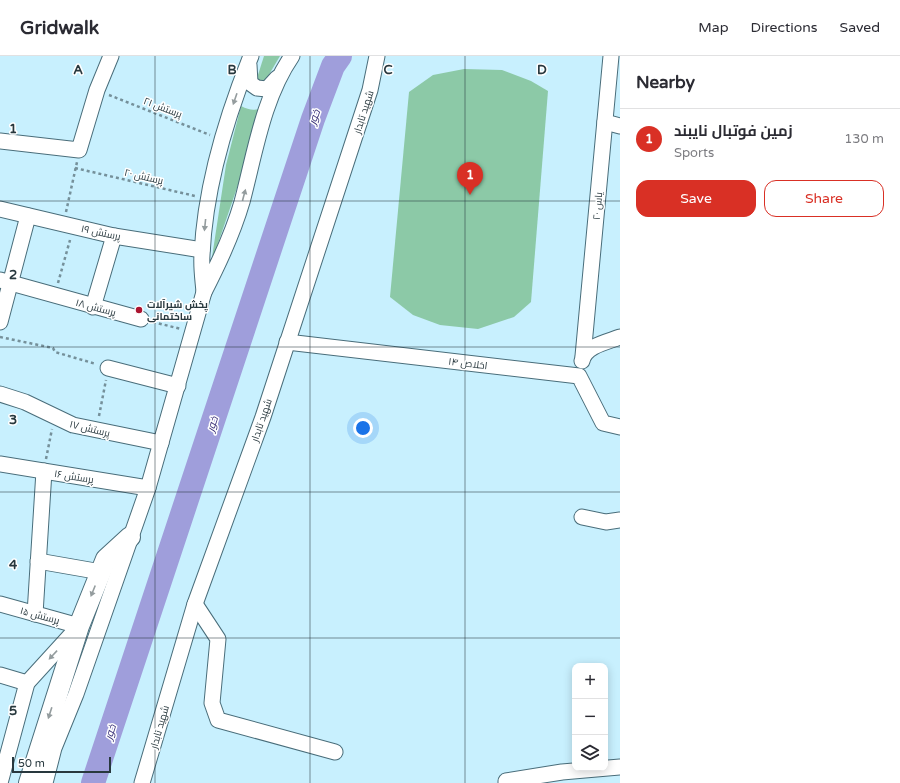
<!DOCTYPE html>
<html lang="en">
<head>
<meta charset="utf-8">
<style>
  body { margin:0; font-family:"Varela Round",Cairo,sans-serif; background:#f7f7f7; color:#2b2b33 }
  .controls { position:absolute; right:12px; bottom:12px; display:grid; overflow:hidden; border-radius:8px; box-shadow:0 2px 10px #0003 }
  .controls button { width:36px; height:36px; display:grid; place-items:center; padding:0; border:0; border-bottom:1px solid #e1e1e2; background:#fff; color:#2b2b33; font:20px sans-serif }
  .scale { position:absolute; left:12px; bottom:10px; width:99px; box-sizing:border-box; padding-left:4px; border:2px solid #28383e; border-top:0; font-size:11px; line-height:14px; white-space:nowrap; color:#28383e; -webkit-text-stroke:3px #fff; paint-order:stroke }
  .you { position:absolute; left:363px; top:372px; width:14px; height:14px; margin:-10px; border:3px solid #fff; border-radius:50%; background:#1a73e8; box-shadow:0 0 0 6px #1a73e833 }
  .badge { display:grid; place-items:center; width:26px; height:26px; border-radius:50%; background:#d93025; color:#fff; font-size:13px; font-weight:700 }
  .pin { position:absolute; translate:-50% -33px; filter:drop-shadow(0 1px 2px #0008) }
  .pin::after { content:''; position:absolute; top:21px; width:14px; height:12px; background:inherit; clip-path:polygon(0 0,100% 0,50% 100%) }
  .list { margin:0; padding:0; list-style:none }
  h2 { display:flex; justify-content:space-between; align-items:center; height:52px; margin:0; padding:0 16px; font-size:17px }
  h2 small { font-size:13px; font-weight:400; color:#7c7c81 }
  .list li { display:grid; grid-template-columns:26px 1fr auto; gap:12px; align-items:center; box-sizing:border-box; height:60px; padding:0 16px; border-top:1px solid #e1e1e2 }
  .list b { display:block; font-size:15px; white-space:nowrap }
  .list p { margin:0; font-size:13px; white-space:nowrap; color:#7c7c81 }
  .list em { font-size:13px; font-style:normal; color:#7c7c81 }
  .actions { display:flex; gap:8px; padding:12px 16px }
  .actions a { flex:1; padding:9px 0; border:1px solid #d93025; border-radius:12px; text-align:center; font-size:14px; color:#d93025 }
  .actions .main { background:#d93025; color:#fff }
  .icon { flex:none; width:22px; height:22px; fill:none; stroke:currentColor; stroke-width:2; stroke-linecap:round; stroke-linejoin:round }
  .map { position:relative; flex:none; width:620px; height:727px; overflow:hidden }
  header { display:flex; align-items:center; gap:24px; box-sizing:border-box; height:56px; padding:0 20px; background:#fff; border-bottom:1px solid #e1e1e2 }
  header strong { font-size:19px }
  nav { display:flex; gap:22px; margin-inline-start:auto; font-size:14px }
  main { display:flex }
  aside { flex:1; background:#fff }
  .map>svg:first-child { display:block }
</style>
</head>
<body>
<header>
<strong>Gridwalk</strong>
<nav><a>Map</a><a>Directions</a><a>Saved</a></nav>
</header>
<main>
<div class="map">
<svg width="620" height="727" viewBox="0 0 620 727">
  <rect width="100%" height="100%" fill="#c8f0fe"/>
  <g fill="#8cc9a7">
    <polygon points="264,0 280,0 264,27 258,25 257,22"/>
    <polygon points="464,13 502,14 531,25 548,35 531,246 514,261 478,273 440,269 413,259 390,241 409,36 433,19"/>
    <path d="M241 50C251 55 256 55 265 50L211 208 226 109Z"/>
  </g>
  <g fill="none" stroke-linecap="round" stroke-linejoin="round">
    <polyline stroke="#9f9edb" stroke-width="24" points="93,727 313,63 333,10 340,0"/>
    <g stroke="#496d7a" stroke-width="17">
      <g id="minor">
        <path d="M251 0C226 62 205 131 202 199 201 211 203 224 204 236 219 207 233 177 242 146 255 97 263 42 292 0"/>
        <polyline points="249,9 250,27 257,32 267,33 277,22"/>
        <polyline points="605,66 620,70"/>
        <polyline points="0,85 79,94 97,34 111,0"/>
        <polyline points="0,153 114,180 202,194"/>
        <polyline points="0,224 141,263"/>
        <polyline points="93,251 114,180"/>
        <polyline points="0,266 28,160"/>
        <polyline points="287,286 579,320 603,367 620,371"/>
        <polyline points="583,300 611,0"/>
        <path d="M582 305C585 290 607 286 620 281"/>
        <polyline points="108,312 178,330"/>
        <polyline points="0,338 25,346 73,369 161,387"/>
        <polyline points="0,408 148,432"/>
        <polyline points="582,461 606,466 620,464"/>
        <polyline points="38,505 101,516"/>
        <polyline points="0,548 79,570 27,627 0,727"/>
        <polyline points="195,548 218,583 212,647 218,664 335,696"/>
        <polyline points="35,558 44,415"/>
        <polyline points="0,619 27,627"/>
        <polyline points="45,727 54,692 76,638 148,432 204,236"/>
        <polyline points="142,727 195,548 263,361 370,34 377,0"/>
        <polyline points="506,727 506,725 562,716 620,711"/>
      </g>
    </g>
    <g stroke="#496d7a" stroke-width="22">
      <polyline id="major" points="29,727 79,570 106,503 130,481"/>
    </g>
    <g stroke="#75909a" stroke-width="2.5" stroke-dasharray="3 3" stroke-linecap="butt">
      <polyline points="109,39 210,79"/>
      <polyline points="75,112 195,140"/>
      <polyline points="66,156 77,106"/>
      <polyline points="58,227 70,184"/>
      <polyline points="153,266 181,273"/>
      <polyline points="0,281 53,292 55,296 96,308"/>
      <polyline points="99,360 106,324"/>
      <polyline points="46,403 52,373"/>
    </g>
    <use href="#minor" stroke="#fff" stroke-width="15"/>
    <use href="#major" stroke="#fff" stroke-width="20"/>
  </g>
  <defs><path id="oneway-solid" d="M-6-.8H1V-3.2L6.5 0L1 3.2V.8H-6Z"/></defs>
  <g fill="#949c9e">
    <use href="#oneway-solid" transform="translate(235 43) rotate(109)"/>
    <use href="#oneway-solid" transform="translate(244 139) rotate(-75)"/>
    <use href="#oneway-solid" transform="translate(205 169) rotate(96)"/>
    <use href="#oneway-solid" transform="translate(93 535) rotate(112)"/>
    <use href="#oneway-solid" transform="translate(53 599) rotate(133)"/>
    <use href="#oneway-solid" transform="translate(50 657) rotate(108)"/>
  </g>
  <path fill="none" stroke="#28383e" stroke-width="1" stroke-opacity="0.55" d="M155 0V727M310 0V727M465 0V727M0 145H620M0 291H620M0 436H620M0 582H620"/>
  <circle fill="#ab1430" stroke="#fff" stroke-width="1.5" cx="139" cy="254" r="4"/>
  <g text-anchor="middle" stroke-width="3" stroke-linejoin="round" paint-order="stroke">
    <g font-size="10" fill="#28383e" stroke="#fff">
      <text transform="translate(163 51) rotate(21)" y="4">پرستش ۲۱</text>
      <text transform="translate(363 56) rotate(-72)" y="4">شهید تابدار</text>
      <text transform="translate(144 120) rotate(13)" y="4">پرستش ۲۰</text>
      <text transform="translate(597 150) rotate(-85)" y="4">یاس ۲۰</text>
      <text transform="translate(101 176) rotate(12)" y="4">پرستش ۱۹</text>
      <text transform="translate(96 251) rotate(15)" y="4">پرستش ۱۸</text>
      <text transform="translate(468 307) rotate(7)" y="4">اخلاص ۱۴</text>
      <text transform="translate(261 364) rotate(-71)" y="4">شهید تابدار</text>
      <text transform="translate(90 372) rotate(14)" y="4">پرستش ۱۷</text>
      <text transform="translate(74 420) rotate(9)" y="4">پرستش ۱۶</text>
      <text transform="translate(40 559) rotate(15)" y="4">پرستش ۱۵</text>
      <text transform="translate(159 671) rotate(-74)" y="4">شهید تابدار</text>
    </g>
    <g font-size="10" font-weight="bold" fill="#28383e" stroke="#fff" text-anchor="start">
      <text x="147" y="252">پخش شیرآلات<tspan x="147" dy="12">ساختمانی</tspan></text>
    </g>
    <g font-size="11" font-style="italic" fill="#393077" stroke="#fff">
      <text transform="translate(314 61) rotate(-70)" y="4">خور</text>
      <text transform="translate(212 368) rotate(-72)" y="4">خور</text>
      <text transform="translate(110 676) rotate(-72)" y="4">خور</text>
    </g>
  </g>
  <g font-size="13" text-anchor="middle" font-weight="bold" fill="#28383e" stroke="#fff" stroke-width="3" stroke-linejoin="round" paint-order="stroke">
    <text x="78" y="18">A</text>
    <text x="232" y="18">B</text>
    <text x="388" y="18">C</text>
    <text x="542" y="18">D</text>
    <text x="13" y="77">1</text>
    <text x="13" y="223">2</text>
    <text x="13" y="368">3</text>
    <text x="13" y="513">4</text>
    <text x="13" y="659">5</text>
  </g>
</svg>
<div class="controls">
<button>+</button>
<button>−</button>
<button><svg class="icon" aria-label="layers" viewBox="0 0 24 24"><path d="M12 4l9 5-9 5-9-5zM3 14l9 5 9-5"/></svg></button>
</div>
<div class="scale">50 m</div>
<div class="you"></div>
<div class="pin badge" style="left:470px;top:139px">1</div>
</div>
<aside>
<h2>Nearby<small></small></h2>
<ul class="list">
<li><span class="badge">1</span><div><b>زمین فوتبال نایبند</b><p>Sports</p></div><em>130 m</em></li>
</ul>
<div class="actions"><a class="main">Save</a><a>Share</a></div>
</aside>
</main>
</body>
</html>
